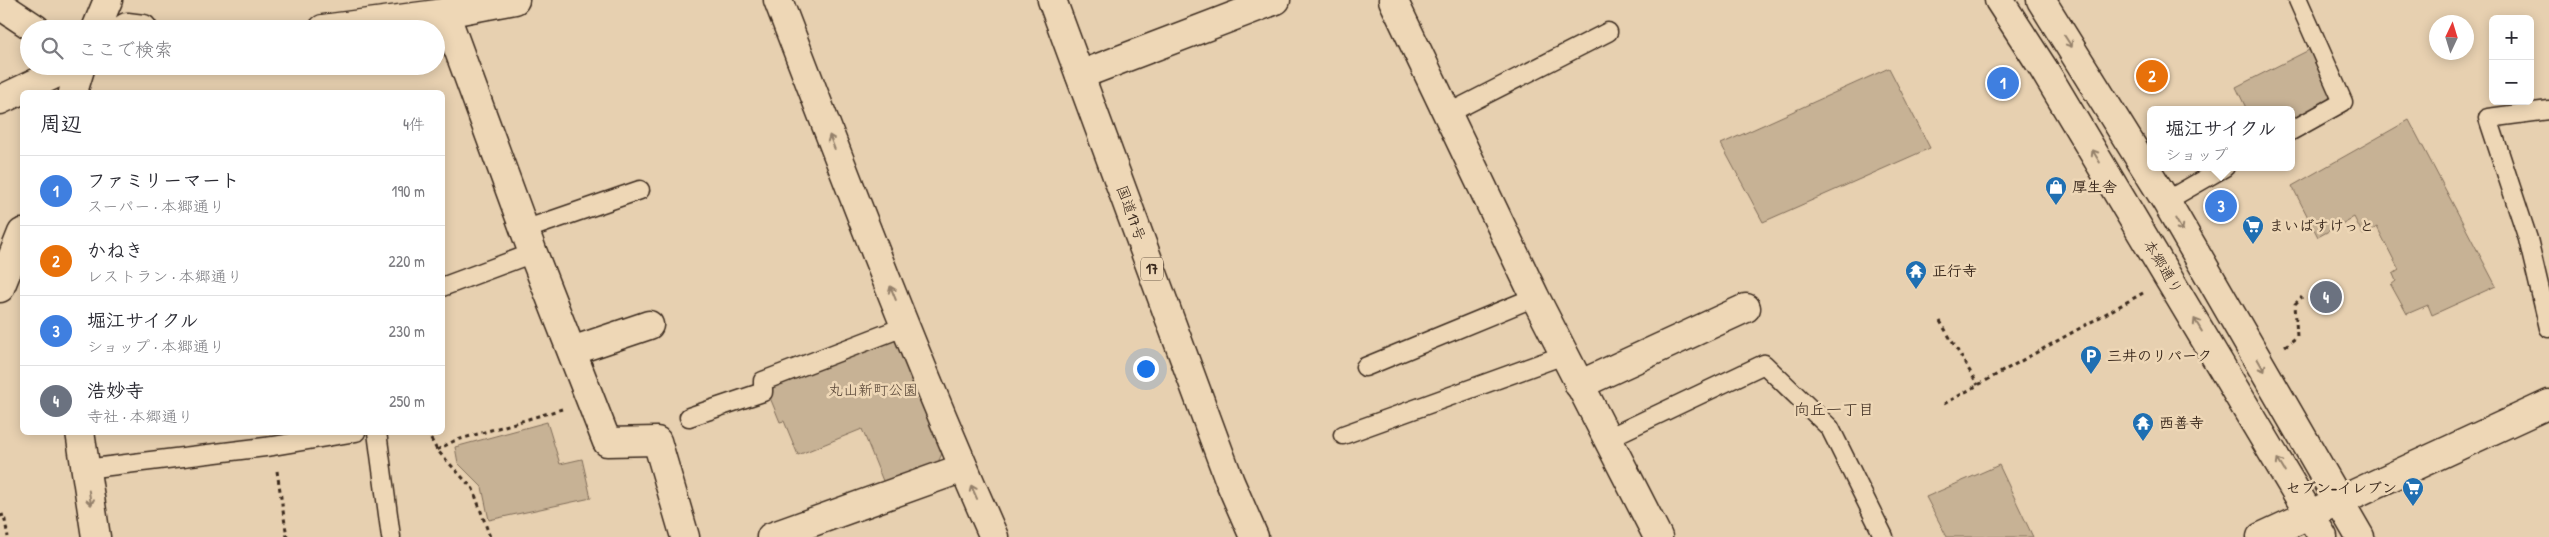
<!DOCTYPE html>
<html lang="ja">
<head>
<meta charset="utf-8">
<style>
  body { margin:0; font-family:"Patrick Hand","Klee One",sans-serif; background:#f2f2f3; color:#2b2b33 }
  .controls { position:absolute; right:15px; top:15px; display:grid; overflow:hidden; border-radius:8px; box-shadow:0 2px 12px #0003 }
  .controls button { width:45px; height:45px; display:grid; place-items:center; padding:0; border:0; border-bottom:1px solid #e1e1e2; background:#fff; color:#2b2b33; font:25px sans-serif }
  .compass { position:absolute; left:2429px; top:15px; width:45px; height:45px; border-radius:50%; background:#fff; box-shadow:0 2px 12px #0003; rotate:4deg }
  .you { position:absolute; left:1145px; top:368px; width:18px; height:18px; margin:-12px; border:4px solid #fff; border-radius:50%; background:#1a73e8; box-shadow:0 0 0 8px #1a73e833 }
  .badge { display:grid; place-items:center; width:32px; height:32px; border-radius:50%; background:#1a73e8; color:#fff; font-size:16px; font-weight:700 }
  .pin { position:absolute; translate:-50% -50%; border:2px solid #fff; box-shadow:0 1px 5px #0006 }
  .popup { position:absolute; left:2147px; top:106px; width:148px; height:65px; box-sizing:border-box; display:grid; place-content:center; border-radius:8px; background:#fff; filter:drop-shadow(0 1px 4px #0005); font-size:16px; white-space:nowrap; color:#7c7c81 }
  .popup b { font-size:19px; color:#2b2b33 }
  .popup::after { content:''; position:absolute; left:50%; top:100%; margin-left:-10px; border:10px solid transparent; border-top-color:#fff }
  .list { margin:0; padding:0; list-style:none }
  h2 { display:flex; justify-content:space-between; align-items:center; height:65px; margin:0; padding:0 20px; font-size:21px }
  h2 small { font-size:16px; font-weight:400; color:#7c7c81 }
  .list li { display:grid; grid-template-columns:32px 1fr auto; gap:15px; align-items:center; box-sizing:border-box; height:70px; padding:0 20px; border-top:1px solid #e1e1e2 }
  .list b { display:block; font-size:19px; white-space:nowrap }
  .list p { margin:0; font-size:16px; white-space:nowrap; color:#7c7c81 }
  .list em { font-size:16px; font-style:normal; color:#7c7c81 }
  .icon { flex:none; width:28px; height:28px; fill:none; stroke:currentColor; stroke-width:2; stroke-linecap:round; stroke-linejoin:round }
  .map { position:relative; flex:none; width:2549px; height:537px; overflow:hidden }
  .search { position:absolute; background:#fff; box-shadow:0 2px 12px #0003; left:20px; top:20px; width:425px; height:55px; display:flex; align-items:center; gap:12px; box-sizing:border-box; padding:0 18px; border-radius:28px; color:#7c7c81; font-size:19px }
  .panel { position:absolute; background:#fff; box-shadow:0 2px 12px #0003; left:20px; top:90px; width:425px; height:345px; border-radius:8px }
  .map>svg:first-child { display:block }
</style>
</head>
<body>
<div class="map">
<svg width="2549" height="537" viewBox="0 0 2549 537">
  <rect width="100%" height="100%" fill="#e7d0b0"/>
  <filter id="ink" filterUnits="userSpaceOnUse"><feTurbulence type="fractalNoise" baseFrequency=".02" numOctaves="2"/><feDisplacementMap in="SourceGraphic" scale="10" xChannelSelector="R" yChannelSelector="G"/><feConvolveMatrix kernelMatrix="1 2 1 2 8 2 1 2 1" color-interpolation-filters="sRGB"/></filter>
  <g filter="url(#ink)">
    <g fill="#c7b295" stroke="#816e5a">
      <polygon points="2313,48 2332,90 2325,109 2291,125 2291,110 2247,110 2236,87"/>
      <polygon points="1889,68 1930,148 1763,222 1721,144"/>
      <polygon points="2409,120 2496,286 2432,315 2428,305 2407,314 2391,285 2396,281 2393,274 2399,270 2377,227 2363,235 2354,217 2318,237 2292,186"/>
      <polygon points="897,336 943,451 937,465 885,486 862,429 798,455 784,421 780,422 766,388"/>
      <polygon points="547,422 560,464 582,459 591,498 489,520 482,487 458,463 455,447"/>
      <polygon points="1999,465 2033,537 1947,537 1926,497"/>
    </g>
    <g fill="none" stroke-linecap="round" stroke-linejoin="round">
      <g stroke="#3b2a1e" stroke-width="21">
        <g id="lane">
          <polyline points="2549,110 2488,118 2528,239 2549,328"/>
          <polyline points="1447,114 1608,32"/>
          <polyline points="2291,131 2343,102 2298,0"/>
          <polyline points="2166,201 2225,167"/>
          <polyline points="524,230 640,190"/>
          <polyline points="442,287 533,253"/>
          <polyline points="1365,367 1535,297"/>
          <polyline points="689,417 763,392 763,381 906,326"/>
          <polyline points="377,432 391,537"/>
          <polyline points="1343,435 1564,355"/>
          <polyline points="1606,439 1764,364 1830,428 1884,537"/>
          <polyline points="85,469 273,446 356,432"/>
        </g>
      </g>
      <g stroke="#3b2a1e" stroke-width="31">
        <g id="street">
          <path d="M778 0C847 180 916 361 994 537"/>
          <polyline points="1393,0 1535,297 1658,537"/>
          <polyline points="0,5 36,29"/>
          <polyline points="445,13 533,253 607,442 657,441 685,537"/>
          <polyline points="124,29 127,27 143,29"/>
          <polyline points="323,29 445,13 515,0"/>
          <polyline points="1080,75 1276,0"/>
          <polyline points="0,100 72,66"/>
          <polyline points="572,351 649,325"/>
          <polyline points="1579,385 1746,308"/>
          <polyline points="80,432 96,537"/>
          <polyline points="771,537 963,468"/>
          <polyline points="2261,537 2549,404"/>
        </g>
      </g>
      <g stroke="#3b2a1e" stroke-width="31">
        <g id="secondary">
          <polyline points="1999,0 2043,68 2323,537"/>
          <polyline points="2041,0 2166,201 2360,537"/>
        </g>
      </g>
      <g stroke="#3b2a1e" stroke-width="31">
        <g id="primary">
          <polyline points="96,29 108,0"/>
          <polyline points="73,92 81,66"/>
          <polyline points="0,288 22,233"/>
        </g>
      </g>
      <g stroke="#3b2a1e" stroke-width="31">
        <polyline id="highway" points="1052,0 1230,482 1254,537"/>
      </g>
      <g stroke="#3b2a1e" stroke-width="3" stroke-dasharray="4 4" stroke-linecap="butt">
        <polyline points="1940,321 1978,385"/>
        <polyline points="2285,346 2297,337 2295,304 2302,297"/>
        <polyline points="1944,404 2143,293"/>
        <polyline points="427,432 437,450 473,489 490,537"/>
        <polyline points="437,450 454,441 562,409"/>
        <polyline points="277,471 287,537"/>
        <polyline points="0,516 4,515 8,537"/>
      </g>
      <use href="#lane" stroke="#eed7b6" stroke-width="18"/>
      <use href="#street" stroke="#eed7b6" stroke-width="28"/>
      <use href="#secondary" stroke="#eed7b6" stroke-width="28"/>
      <use href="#primary" stroke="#eed7b6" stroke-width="28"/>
      <use href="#highway" stroke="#eed7b6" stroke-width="28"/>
    </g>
    <defs><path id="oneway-shaft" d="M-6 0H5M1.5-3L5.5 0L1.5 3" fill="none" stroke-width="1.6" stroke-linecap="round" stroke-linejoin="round" transform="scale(1.25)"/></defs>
    <g stroke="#94806a">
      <use href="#oneway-shaft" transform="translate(2068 41) rotate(57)"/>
      <use href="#oneway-shaft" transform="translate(832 142) rotate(-111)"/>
      <use href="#oneway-shaft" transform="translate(2096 156) rotate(-121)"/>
      <use href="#oneway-shaft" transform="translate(2179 225) rotate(60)"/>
      <use href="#oneway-shaft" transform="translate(893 293) rotate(-112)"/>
      <use href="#oneway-shaft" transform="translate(2198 325) rotate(-121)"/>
      <use href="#oneway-shaft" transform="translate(2261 365) rotate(60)"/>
      <use href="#oneway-shaft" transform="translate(2281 465) rotate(-121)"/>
      <use href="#oneway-shaft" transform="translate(974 492) rotate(-114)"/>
      <use href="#oneway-shaft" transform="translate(90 498) rotate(81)"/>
    </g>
  </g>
  <defs>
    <g id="shop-pin" transform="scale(1.125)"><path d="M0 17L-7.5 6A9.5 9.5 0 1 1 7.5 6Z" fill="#1f6fb2" stroke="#eed7b6"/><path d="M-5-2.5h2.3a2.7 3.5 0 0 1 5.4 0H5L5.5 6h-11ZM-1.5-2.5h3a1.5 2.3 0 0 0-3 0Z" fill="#fff"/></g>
    <g id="supermarket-pin" transform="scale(1.125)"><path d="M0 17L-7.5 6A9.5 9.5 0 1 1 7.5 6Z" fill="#1f6fb2" stroke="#eed7b6"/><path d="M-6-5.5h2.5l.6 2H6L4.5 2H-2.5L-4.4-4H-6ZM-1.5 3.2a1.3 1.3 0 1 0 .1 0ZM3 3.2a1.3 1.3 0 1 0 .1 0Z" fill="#fff"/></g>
    <g id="temple-pin" transform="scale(1.125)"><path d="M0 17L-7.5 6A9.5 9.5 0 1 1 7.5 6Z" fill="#1f6fb2" stroke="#eed7b6"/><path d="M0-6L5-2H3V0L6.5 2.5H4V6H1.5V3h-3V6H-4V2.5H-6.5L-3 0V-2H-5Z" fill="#fff"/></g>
    <g id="parking-pin" transform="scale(1.125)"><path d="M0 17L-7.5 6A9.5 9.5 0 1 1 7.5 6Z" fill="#1f6fb2" stroke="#eed7b6"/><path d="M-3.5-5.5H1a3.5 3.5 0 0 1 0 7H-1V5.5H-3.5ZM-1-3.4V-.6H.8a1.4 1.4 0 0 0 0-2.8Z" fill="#fff"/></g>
  </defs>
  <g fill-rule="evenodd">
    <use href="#shop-pin" x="2056" y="187"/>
    <use href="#supermarket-pin" x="2253" y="226"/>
    <use href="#temple-pin" x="1916" y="271"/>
    <use href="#parking-pin" x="2091" y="356"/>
    <use href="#temple-pin" x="2143" y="423"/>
    <use href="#supermarket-pin" x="2413" y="488"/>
  </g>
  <g text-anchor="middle" stroke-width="5" stroke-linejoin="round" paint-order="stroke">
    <rect fill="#eed7b6" stroke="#715e4c" stroke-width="1" x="1141" y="257.5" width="22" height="23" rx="4"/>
    <g font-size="14" font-weight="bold" fill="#3b2a1e">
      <text x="1152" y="274">17</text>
    </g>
    <g font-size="15" font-weight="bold" fill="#3b2a1e" stroke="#eed7b6" text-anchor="start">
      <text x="2072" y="192">厚生舎</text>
      <text x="2269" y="231">まいばすけっと</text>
      <text x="1932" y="276">正行寺</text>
      <text x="2107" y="361">三井のリパーク</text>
      <text x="2159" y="428">西善寺</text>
      <text x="2397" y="493" text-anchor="end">セブン-イレブン</text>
    </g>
    <g font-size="15" fill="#3b2a1e" stroke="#eed7b6">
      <text transform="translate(1131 213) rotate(70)" y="5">国道17号</text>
      <text transform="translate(2163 267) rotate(59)" y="5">本郷通り</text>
    </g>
    <g font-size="15" fill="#574536" stroke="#eed7b6">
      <text x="873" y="395">丸山新町公園</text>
    </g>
    <g font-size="16" fill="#3b2a1e" stroke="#eed7b6">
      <text x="1834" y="415">向丘一丁目</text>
    </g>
  </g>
</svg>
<div class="controls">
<button>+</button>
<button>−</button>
</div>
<svg class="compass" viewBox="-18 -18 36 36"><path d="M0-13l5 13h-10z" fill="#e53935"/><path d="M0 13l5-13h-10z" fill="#7c7c81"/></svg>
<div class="you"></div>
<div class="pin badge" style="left:2003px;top:83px;background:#3f7fe0">1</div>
<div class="pin badge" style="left:2152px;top:76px;background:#e8710a">2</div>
<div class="pin badge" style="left:2221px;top:206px;background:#3f7fe0">3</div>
<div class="popup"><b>堀江サイクル</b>ショップ</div>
<div class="pin badge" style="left:2326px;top:297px;background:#6b7280">4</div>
<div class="search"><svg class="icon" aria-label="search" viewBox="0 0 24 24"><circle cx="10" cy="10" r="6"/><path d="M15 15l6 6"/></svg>ここで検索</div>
<section class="panel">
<h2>周辺<small>4件</small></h2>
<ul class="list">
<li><span class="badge" style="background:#3f7fe0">1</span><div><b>ファミリーマート</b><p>スーパー · 本郷通り</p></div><em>190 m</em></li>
<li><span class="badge" style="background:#e8710a">2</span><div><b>かねき</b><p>レストラン · 本郷通り</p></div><em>220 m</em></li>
<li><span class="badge" style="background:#3f7fe0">3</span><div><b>堀江サイクル</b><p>ショップ · 本郷通り</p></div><em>230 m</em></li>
<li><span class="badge" style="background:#6b7280">4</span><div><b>浩妙寺</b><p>寺社 · 本郷通り</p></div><em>250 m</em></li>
</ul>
</section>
</div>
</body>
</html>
